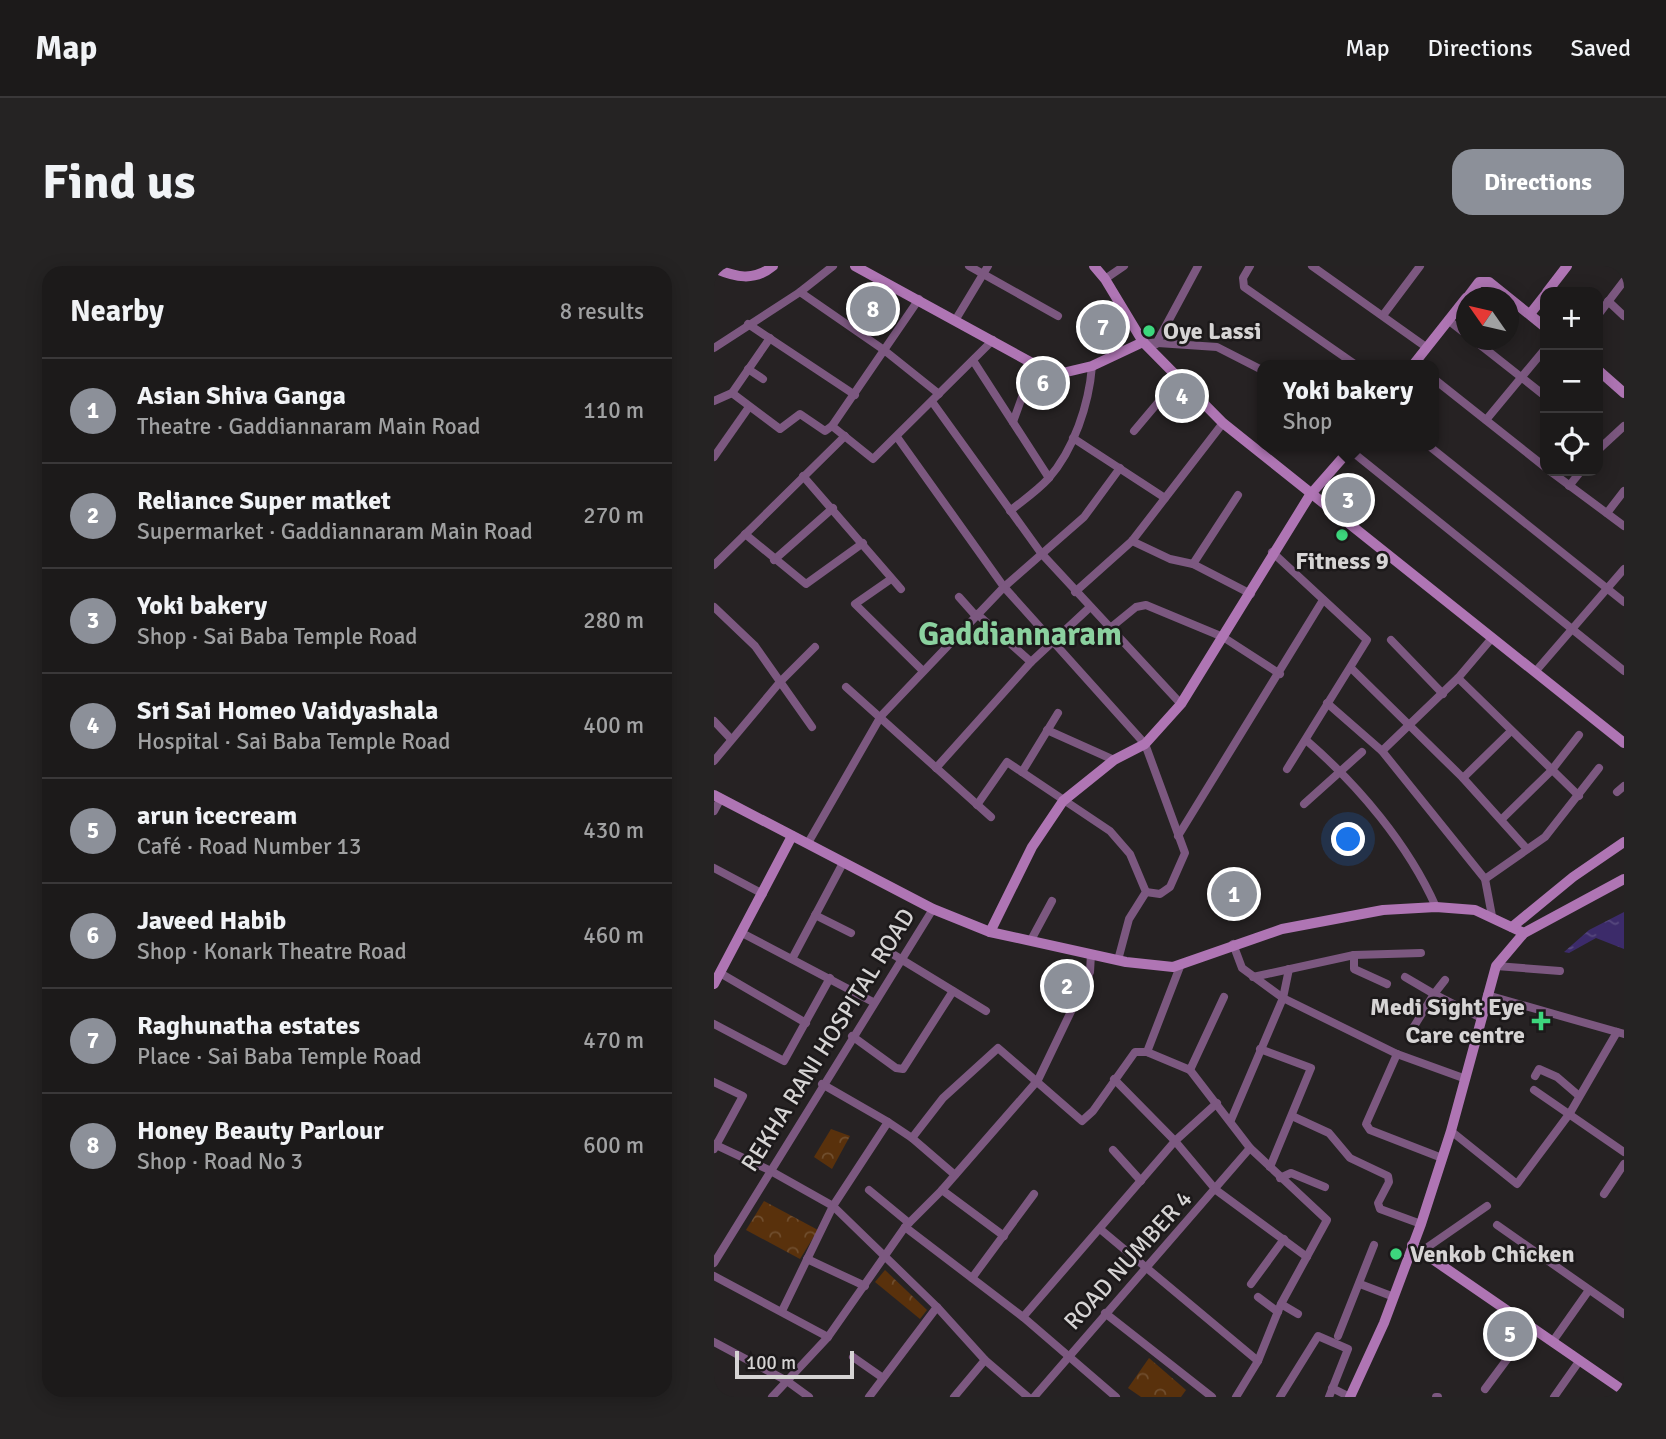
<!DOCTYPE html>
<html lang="en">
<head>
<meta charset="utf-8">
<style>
  body { margin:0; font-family:Signika,sans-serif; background:#252323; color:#f1f3f6 }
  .controls { position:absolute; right:21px; top:21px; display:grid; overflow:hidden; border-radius:14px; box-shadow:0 4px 18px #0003 }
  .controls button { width:63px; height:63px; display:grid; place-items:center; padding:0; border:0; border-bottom:2px solid #3a3839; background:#1c1a1a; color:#f1f3f6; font:35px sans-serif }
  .compass { position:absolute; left:742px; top:21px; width:63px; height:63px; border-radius:50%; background:#1c1a1a; box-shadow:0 4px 18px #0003; rotate:304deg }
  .scale { position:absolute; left:21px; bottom:18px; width:119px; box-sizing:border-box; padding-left:7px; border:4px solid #d6d4d4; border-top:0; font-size:19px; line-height:24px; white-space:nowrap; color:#d6d4d4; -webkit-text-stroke:5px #1c191a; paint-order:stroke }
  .you { position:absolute; left:635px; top:574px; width:24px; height:24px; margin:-18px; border:5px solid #fff; border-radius:50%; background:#1a73e8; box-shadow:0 0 0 10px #1a73e833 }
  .badge { display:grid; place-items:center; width:46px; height:46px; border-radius:50%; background:#8c9099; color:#fff; font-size:23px; font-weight:700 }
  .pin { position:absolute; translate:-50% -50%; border:4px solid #fff; box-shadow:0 2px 7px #0006 }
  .popup { position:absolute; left:543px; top:94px; width:182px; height:91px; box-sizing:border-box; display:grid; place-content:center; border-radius:14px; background:#1c1a1a; filter:drop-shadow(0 2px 5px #0005); font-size:23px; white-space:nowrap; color:#a0a1a2 }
  .popup b { font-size:26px; color:#f1f3f6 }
  .popup::after { content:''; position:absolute; left:50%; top:100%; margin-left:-14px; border:14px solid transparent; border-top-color:#1c1a1a }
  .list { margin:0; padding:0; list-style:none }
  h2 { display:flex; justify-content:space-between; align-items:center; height:91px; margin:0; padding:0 28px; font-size:30px }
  h2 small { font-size:23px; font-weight:400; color:#a0a1a2 }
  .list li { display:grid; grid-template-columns:46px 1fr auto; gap:21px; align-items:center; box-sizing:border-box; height:105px; padding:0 28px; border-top:2px solid #3a3839 }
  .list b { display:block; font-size:26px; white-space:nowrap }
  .list p { margin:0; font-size:23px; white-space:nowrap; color:#a0a1a2 }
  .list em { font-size:23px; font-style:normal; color:#a0a1a2 }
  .icon { flex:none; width:38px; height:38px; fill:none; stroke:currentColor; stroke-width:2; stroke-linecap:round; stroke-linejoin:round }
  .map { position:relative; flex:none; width:910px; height:1131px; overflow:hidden; border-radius:21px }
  header { display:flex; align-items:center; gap:42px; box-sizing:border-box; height:98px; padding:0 35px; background:#1c1a1a; border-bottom:2px solid #3a3839 }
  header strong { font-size:33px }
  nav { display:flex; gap:38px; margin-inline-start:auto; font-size:24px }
  .intro { display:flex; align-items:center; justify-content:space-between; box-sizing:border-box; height:168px; padding:0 42px }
  h1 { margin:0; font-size:49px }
  .button { padding:18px 32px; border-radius:21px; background:#8c9099; color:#fff; font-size:24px; font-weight:700 }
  main { display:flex; gap:42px; padding:0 42px }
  aside { flex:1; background:#1c1a1a; border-radius:21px; box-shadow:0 4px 18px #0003 }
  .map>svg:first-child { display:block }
</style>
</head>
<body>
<header>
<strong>Map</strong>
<nav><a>Map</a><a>Directions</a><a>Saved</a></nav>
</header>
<div class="intro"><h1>Find us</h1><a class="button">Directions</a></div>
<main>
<aside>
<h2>Nearby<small>8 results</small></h2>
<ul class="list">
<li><span class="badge">1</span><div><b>Asian Shiva Ganga</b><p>Theatre · Gaddiannaram Main Road</p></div><em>110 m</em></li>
<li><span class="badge">2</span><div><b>Reliance Super matket</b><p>Supermarket · Gaddiannaram Main Road</p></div><em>270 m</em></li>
<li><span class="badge">3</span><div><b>Yoki bakery</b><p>Shop · Sai Baba Temple Road</p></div><em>280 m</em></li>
<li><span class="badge">4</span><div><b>Sri Sai Homeo Vaidyashala</b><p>Hospital · Sai Baba Temple Road</p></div><em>400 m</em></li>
<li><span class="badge">5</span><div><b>arun icecream</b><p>Café · Road Number 13</p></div><em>430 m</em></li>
<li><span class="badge">6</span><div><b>Javeed Habib</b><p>Shop · Konark Theatre Road</p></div><em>460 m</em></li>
<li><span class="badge">7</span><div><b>Raghunatha estates</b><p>Place · Sai Baba Temple Road</p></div><em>470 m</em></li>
<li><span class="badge">8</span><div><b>Honey Beauty Parlour</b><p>Shop · Road No 3</p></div><em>600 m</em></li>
</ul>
</aside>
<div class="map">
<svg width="910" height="1131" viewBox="0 0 910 1131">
  <defs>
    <pattern id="park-crowns" width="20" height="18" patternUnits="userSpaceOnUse" patternTransform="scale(1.75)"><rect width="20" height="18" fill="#59310c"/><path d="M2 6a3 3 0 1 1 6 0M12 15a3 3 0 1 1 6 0" fill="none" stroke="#704e2e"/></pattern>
    <pattern id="water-ripples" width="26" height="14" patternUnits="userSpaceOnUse" patternTransform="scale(1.75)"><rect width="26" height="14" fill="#3c2b6a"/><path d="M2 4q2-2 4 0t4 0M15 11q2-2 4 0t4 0" fill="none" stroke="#57497e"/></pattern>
  </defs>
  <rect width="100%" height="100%" fill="#262223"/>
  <g fill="url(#park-crowns)">
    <polygon points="117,863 136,870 118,903 100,891"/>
    <polygon points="50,935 104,964 86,993 32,964"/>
    <polygon points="171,1004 213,1044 206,1053 161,1016"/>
    <polygon points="435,1092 472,1124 467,1131 427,1131 414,1122"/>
  </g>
  <polygon fill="url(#water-ripples)" points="910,646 910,683 882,672 855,687 850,686 875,664"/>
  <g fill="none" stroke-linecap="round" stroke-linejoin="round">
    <g stroke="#7c5880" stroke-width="8">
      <polyline points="255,0 344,50"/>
      <polyline points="536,0 529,12 530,21 642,99"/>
      <polyline points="598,0 712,81"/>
      <polyline points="391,13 410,0"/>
      <polyline points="86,26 119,0"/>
      <polyline points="894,35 910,50"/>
      <polyline points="670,48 706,0"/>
      <polyline points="884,49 910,15"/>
      <polyline points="242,53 274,0"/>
      <polyline points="734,54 752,68"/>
      <polyline points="34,58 141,129"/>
      <polyline points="760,74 831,130"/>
      <polyline points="429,76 503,81 548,104"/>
      <polyline points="442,78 484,0"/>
      <polyline points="0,82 86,26 170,84 225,128"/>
      <polyline points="260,96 335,212"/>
      <polyline points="34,103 49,113"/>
      <polyline points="720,113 831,201"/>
      <polyline points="18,127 66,163 86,148 111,165 118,160 159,193 279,74"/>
      <polyline points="0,135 18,127 56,72"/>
      <polyline points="219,137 327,287 467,438"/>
      <polyline points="772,154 831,83"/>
      <polyline points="299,156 320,98"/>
      <polyline points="118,160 205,33"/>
      <polyline points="420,165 463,114"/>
      <polyline points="183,171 290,321 431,478 471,587 456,621 446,628 432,626"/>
      <polyline points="359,172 451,232"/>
      <polyline points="631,180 910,405"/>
      <polyline points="715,180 910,336"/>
      <polyline points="884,184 910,160"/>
      <polyline points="0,191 35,141"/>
      <polyline points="836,205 910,260"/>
      <polyline points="89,210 187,323"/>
      <polyline points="855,220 867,205"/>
      <path d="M296 245C308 235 323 225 334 213 360 184 375 138 378 100"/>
      <polyline points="893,247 910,225"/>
      <polyline points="31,268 92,318 149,277"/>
      <polyline points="418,275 456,293 479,298 537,328"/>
      <polyline points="558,286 653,374 573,503"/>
      <polyline points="60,294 119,242"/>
      <polyline points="479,298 524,229"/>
      <polyline points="0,299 131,170"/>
      <polyline points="177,313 141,338 209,405"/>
      <polyline points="361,326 418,275 509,157"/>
      <polyline points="245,331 261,349"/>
      <polyline points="0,341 41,380 98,461"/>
      <polyline points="263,348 317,396"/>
      <polyline points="395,363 422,341 432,339 509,371 566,408"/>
      <polyline points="677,374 729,428"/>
      <polyline points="637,402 749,512 813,583"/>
      <polyline points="821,406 910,303"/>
      <polyline points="744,412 865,530"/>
      <polyline points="132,421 277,551"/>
      <polyline points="613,437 668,485 771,613 778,650"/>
      <polyline points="0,455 17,473"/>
      <polyline points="333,464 400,494"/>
      <path d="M592 474C644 519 694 578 722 641"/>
      <polyline points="668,485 744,412 778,372"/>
      <polyline points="0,495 66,416 101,381"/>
      <polyline points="222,502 317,396 375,342"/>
      <polyline points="308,506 344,447"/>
      <polyline points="749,512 796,466"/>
      <polyline points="903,526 910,520"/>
      <polyline points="590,538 648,486"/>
      <polyline points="263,539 293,496 396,565 416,588 432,626 415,653 404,694"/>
      <polyline points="0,545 7,532"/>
      <polyline points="788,553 837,505 865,469"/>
      <polyline points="464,570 609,334"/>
      <polyline points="94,577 167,450 290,321 370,251 406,202"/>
      <polyline points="0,602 49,628"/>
      <polyline points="771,613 831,571 885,502"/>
      <polyline points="101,649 137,667"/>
      <polyline points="28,667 159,736"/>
      <polyline points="317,674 338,635"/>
      <polyline points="519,678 528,702 569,732 683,788 752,813"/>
      <polyline points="172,684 272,745"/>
      <polyline points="640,689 640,703 673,718"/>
      <polyline points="78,693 129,597"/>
      <polyline points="782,700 846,705"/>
      <polyline points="6,707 92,757"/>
      <polyline points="539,711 640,689 707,687"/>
      <polyline points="691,711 720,728 731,714"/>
      <polyline points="773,729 910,768"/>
      <polyline points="0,758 70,795 116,712"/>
      <polyline points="699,762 720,728 767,752"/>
      <polyline points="138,770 182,802 189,803 239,725"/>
      <polyline points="546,783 597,802 556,901"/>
      <polyline points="433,786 467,698"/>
      <polyline points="683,788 652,858 656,864 728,892"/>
      <polyline points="476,804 536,882 613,954 567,1038 544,1095 522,1131"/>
      <polyline points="821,810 825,803 843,811 864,829"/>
      <polyline points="400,813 461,875 502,924 593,991"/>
      <polyline points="0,816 29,830 0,883"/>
      <polyline points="820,824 910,886"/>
      <polyline points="578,850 615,867 636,892 674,910 675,916 664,937 666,943 707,958"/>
      <polyline points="517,854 569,732 575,703"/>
      <polyline points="174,856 198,872 229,832 284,782 368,855 379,845 421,786 433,786 476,804 510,731"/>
      <polyline points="737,865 803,918 856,847 903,766"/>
      <polyline points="198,872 241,909"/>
      <polyline points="0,878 55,904 119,940 223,1041 271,1094 314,1131"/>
      <polyline points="399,884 427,915"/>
      <polyline points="566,912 577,907 611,921"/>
      <polyline points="155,924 195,957"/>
      <polyline points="228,924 290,970"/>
      <polyline points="890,928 910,898"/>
      <polyline points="783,959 910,1048"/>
      <polyline points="191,961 309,1051 402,1131"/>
      <polyline points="386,963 544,1095"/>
      <polyline points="708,985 773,940"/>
      <polyline points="93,993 151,1020"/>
      <polyline points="0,997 219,643"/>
      <polyline points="0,1010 114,1071"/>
      <polyline points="258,1012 320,928"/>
      <polyline points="537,1018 570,973"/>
      <polyline points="646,1018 680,1031"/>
      <polyline points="544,1031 564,1046"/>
      <polyline points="567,1038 584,1048"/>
      <polyline points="68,1045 119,940 174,856 108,818"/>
      <polyline points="391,1047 498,1131"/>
      <polyline points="309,1051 461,875 503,837"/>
      <polyline points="624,1070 660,979"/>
      <polyline points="839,1075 875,1024"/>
      <polyline points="0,1076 73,1115 95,1131"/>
      <polyline points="139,1091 169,1112"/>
      <polyline points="618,1122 636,1131"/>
      <polyline points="771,1123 817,1061"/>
      <polyline points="58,1131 114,1071 191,961 228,924 324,814 376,706 377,688"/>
      <polyline points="155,1131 223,1041"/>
      <polyline points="240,1131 271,1094"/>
      <polyline points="320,1131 536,882"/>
      <polyline points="566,1131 604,1070 634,1083 615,1131"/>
      <polyline points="722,1131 724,1131"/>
      <polyline points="840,1131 866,1094"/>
    </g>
    <g stroke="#af75b4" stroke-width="10">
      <polyline points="141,0 340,109 378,100 429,76"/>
      <polyline points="380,0 391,13 429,76 509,157 910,477"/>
      <path d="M0 2C21 11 40 16 59 0"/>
      <polyline points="833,26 853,0"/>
      <polyline points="753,32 765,16 775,16 831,61"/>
      <polyline points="816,48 831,29"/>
      <polyline points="699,99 752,32"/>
      <polyline points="884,104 910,127"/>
      <polyline points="0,529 219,643 276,666 412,696 459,701 568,663 669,644 722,641 761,644 810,667"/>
      <polyline points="798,661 859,611 910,576"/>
      <polyline points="276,666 318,581 349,535 400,494 431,478 467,438 596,229 639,180"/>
      <polyline points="0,718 78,570"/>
      <polyline points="698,979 910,1125"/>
      <polyline points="636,1131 670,1057 707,958 737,865 782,700 810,667 910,613"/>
    </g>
  </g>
  <g fill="#3dd77d" stroke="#1c191a" stroke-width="2.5">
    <circle cx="435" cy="65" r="7"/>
    <circle cx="628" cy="269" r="7"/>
    <path d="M823.5 744.5h7v7h7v7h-7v7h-7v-7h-7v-7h7z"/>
    <circle cx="682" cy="988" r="7"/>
  </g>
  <g text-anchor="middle" stroke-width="5" stroke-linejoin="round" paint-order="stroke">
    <g font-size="24" font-weight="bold" fill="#d6d4d4" stroke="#1c191a" text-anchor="start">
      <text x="449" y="73">Oye Lassi</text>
      <text x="628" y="303" text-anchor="middle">Fitness 9</text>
      <text x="811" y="749" text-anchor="end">Medi Sight Eye<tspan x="811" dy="28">Care centre</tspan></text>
      <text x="696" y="996">Venkob Chicken</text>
    </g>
    <g font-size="24" fill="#d6d4d4" stroke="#1c191a">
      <text transform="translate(114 774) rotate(-58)" y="8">REKHA RANI HOSPITAL ROAD</text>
      <text transform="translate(414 994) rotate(-48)" y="8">ROAD NUMBER 4</text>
    </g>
    <g font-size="32" font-weight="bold" fill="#8bd19f" stroke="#1c191a">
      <text x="306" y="379">Gaddiannaram</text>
    </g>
  </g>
</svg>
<div class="controls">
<button>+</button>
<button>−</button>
<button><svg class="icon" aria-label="locate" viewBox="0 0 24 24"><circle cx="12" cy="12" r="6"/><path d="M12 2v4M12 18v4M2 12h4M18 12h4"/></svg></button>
</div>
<svg class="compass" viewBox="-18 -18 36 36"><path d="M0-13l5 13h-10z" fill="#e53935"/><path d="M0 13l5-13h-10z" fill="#a0a1a2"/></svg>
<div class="scale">100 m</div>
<div class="you"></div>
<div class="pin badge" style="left:520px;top:628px">1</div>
<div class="pin badge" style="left:353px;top:720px">2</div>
<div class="pin badge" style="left:634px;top:234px">3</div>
<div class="popup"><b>Yoki bakery</b>Shop</div>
<div class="pin badge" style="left:468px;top:130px">4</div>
<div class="pin badge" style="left:796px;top:1068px">5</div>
<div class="pin badge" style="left:329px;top:117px">6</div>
<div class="pin badge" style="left:389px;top:61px">7</div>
<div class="pin badge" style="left:159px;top:43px">8</div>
</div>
</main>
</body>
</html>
